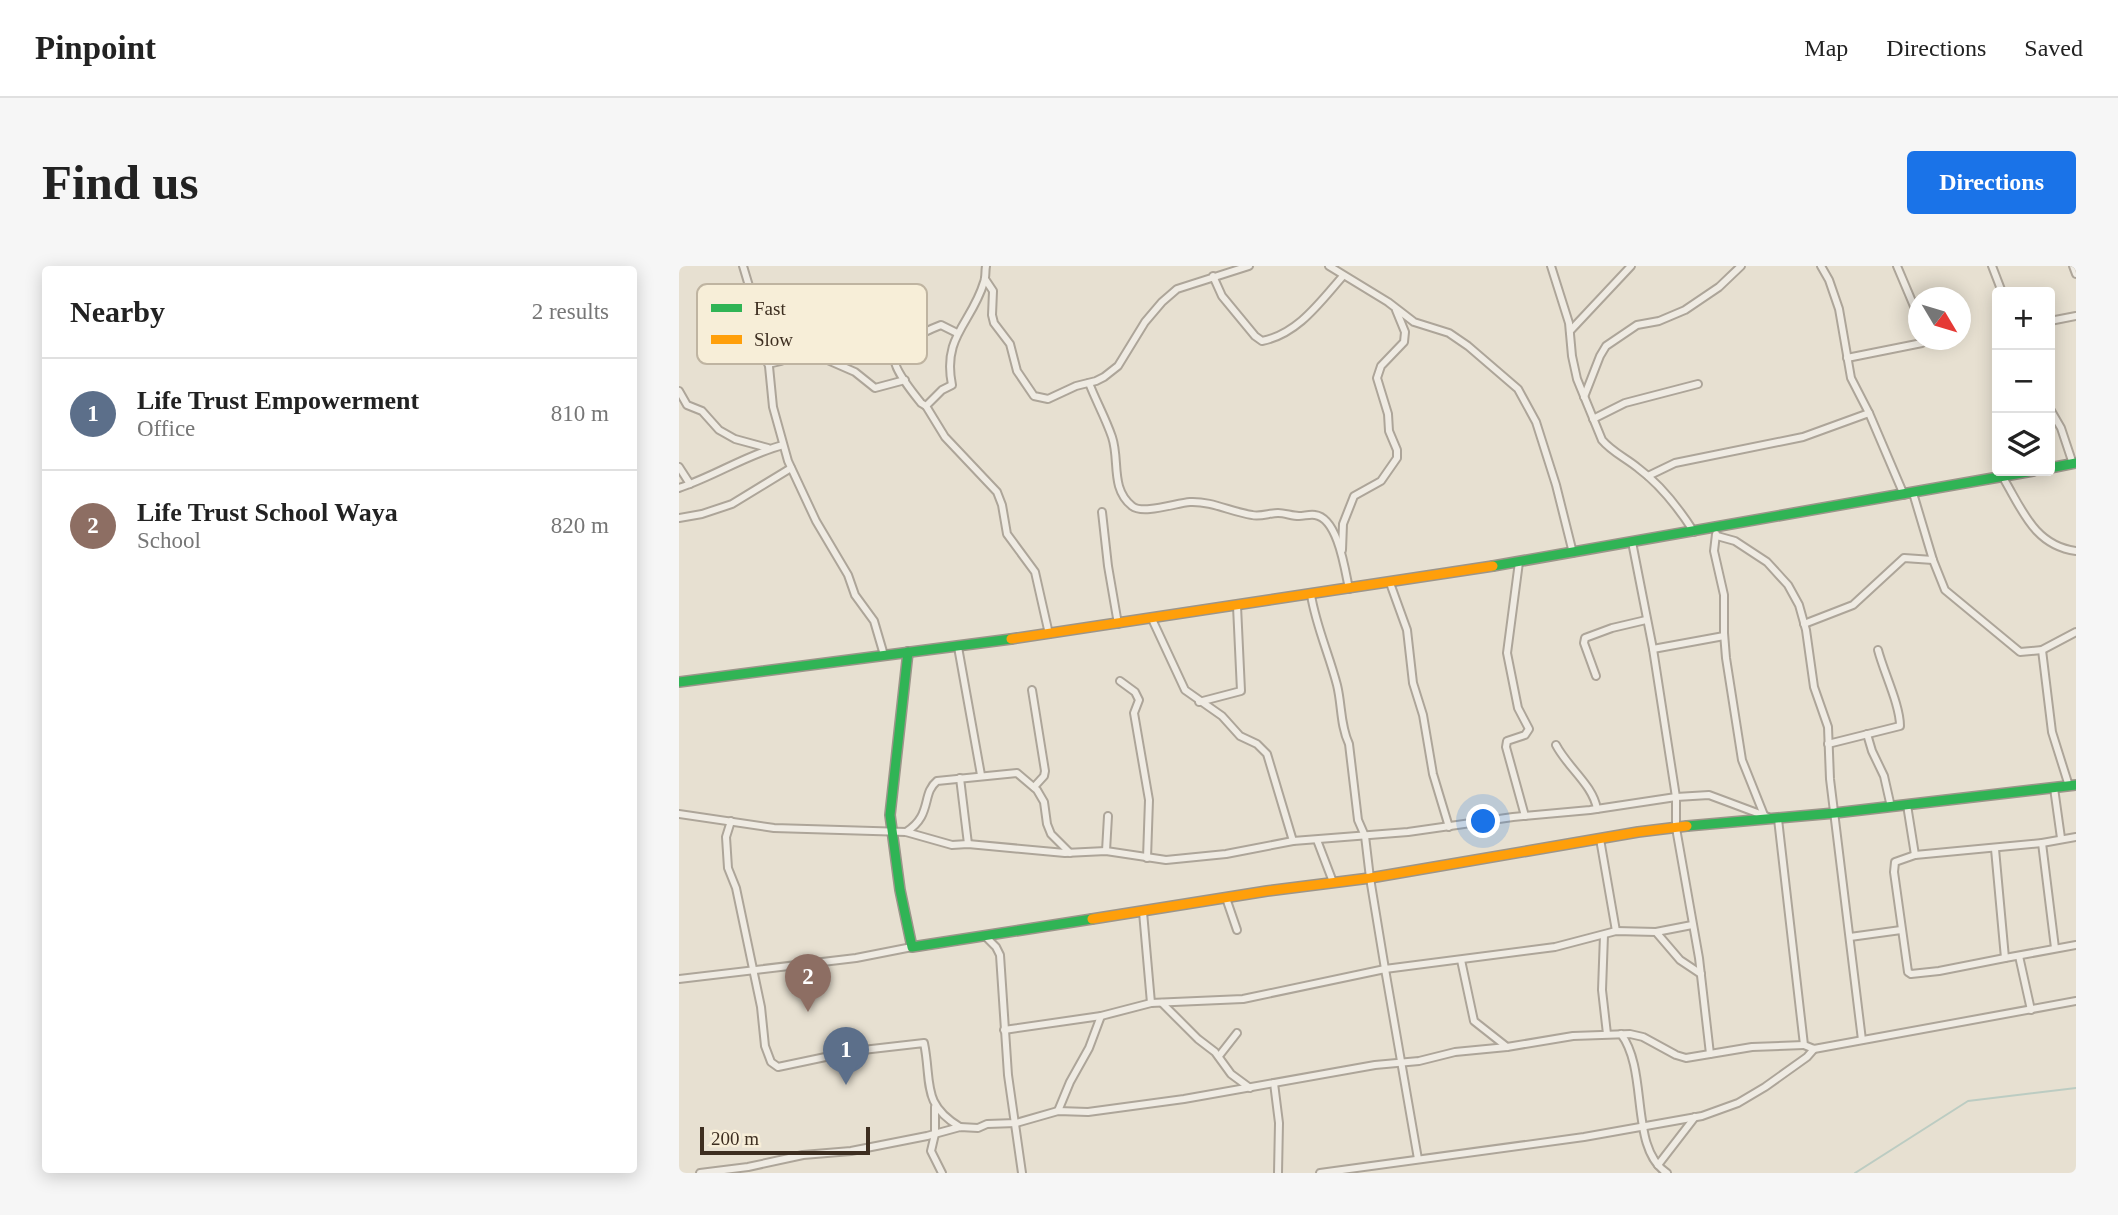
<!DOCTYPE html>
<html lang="en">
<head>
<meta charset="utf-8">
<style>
  body { margin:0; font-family:"Times New Roman",serif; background:#f6f6f6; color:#222 }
  .controls { position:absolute; right:21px; top:21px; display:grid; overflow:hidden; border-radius:7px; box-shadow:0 4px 18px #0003 }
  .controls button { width:63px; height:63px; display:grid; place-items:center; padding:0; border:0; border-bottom:2px solid #e0e0e0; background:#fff; color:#222; font:35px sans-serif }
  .compass { position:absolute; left:1229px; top:21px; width:63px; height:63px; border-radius:50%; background:#fff; box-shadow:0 4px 18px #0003; rotate:128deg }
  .scale { position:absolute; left:21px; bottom:18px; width:170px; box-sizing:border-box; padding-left:7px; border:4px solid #3d2e20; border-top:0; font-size:19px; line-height:24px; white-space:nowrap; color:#3d2e20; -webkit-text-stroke:5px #f7eed8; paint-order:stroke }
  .you { position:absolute; left:805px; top:556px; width:24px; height:24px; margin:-18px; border:5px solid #fff; border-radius:50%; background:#1a73e8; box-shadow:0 0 0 10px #1a73e833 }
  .badge { display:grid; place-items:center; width:46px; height:46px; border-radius:50%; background:#1a73e8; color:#fff; font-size:23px; font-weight:700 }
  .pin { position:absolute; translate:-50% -58px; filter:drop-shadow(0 2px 4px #0008) }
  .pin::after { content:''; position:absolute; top:37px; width:24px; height:21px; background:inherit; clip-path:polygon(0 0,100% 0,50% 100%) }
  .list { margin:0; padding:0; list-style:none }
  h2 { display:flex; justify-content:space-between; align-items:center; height:91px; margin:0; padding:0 28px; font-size:30px }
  h2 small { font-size:23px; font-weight:400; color:#767676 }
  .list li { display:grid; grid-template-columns:46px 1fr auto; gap:21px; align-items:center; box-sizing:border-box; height:112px; padding:0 28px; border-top:2px solid #e0e0e0 }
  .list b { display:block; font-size:26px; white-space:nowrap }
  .list p { margin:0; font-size:23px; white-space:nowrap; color:#767676 }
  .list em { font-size:23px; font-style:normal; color:#767676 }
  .icon { flex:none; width:38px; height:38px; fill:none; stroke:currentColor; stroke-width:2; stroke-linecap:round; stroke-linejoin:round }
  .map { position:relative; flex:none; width:1397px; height:907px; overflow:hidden; border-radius:7px }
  header { display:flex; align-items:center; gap:42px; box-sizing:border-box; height:98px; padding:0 35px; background:#fff; border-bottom:2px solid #e0e0e0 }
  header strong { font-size:33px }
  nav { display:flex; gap:38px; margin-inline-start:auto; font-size:24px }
  .intro { display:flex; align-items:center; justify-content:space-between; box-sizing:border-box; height:168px; padding:0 42px }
  h1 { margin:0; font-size:49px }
  .button { padding:18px 32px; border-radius:7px; background:#1a73e8; color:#fff; font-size:24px; font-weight:700 }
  main { display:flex; gap:42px; padding:0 42px }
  aside { flex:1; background:#fff; border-radius:7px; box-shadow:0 4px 18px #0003 }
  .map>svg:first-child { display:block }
</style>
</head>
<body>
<header>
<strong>Pinpoint</strong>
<nav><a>Map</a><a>Directions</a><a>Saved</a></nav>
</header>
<div class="intro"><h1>Find us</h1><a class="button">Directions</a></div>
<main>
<aside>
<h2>Nearby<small>2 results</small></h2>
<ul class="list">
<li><span class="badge" style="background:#5c6f8a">1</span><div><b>Life Trust Empowerment</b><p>Office</p></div><em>810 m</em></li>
<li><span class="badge" style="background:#8d6e63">2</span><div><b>Life Trust School Waya</b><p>School</p></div><em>820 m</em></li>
</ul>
</aside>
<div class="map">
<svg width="1397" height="907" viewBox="0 0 1397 907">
  <rect width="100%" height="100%" fill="#e7e0d1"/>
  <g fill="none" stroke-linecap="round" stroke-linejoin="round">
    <polyline stroke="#bcccc2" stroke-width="2" points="1176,907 1289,835 1397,822"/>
    <g stroke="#ada599" stroke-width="10">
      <g id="street">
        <polyline points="64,0 88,80 94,141 109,195 137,255 169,309 176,329 195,355 205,389"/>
        <path d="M307 0C306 5 307 11 305 16 293 57 263 70 273 119L263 124 247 140 266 171 318 226 323 239 328 268 356 306 370 368"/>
        <polyline points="650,0 709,36 735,56 770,67 789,80 839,123 857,156 877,219 894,287"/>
        <path d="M872 0 890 57 893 90 898 113 923 174C933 186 947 192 959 202 982 219 999 241 1015 266"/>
        <polyline points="1142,0 1150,14 1160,43 1172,112 1190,147 1225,229"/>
        <polyline points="1218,0 1240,52"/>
        <polyline points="1313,0 1323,26"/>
        <polyline points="1394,0 1397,8"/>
        <path d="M534 10 543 30 576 70 583 75C619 68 641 36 664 10"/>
        <polyline points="306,13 314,25 313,49 315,57 331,78 338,105 355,130 369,133 397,120 417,115 425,111 439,100 466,56 483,36 498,23 570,0"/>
        <polyline points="1371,55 1397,50"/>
        <polyline points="891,65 952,0"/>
        <polyline points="1168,92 1243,77 1247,74"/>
        <polyline points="89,98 102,95 112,89 144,92 176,106 196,122 226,114"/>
        <path d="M410 117C417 135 427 153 433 171 441 195 431 222 453 240 464 249 497 237 511 236 533 235 552 246 573 249 581 251 591 247 599 247 606 247 613 250 620 250 625 250 631 248 636 249 659 252 666 304 670 323"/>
        <polyline points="0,125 8,139 23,145 40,164 56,173 89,182"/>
        <polyline points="905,131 921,90 927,80 958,59 980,55 1006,44 1040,21 1062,0"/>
        <path d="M247 140 242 137C235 128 216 105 216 95 215 79 249 64 262 59L278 67"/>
        <polyline points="1371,143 1382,162 1394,198"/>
        <polyline points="914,153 946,137 1019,118"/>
        <polyline points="0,201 11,218"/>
        <polyline points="969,210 996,197 1124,171 1190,147"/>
        <path d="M1325 210 1326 215C1344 246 1357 280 1397 285"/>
        <path d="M0 222C36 210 67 189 104 179"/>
        <polyline points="1234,227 1254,294 1266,324 1341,386 1363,384 1397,366"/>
        <polyline points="423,246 429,300 439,358"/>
        <polyline points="0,252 23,248 53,238 112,202"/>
        <polyline points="1037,268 1035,285 1045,329 1045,367 1047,392 1063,494 1085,549"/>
        <polyline points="1038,270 1056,275 1088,296 1109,319 1120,339 1127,364 1135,421 1149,461 1151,513 1183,774"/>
        <polyline points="953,276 974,383 997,531 997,562 1020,692 1031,788"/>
        <polyline points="663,284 664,258 675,230 702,215 718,192 718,184 710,165 709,148 698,112 702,100 725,76 726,66 717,44"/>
        <polyline points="840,296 828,387 839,442 850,463 846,469 828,475 827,481 846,550"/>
        <polyline points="711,317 728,364 734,417 744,449 754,508 770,561"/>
        <path d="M632 329C637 360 650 388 658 419 663 439 661 459 670 478L679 554 686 570 691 612 706 703 876 681 937 665 977 666 1001 694 1022 708"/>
        <polyline points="473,353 506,424 543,450 561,470 578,478 588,488 614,575"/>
        <polyline points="1125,358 1174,339 1225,292 1254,294"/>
        <polyline points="279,381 302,509"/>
        <polyline points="974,383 1045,370"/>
        <polyline points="1363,384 1373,466 1390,520"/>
        <polyline points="917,410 905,377 906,372 933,362 967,354"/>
        <polyline points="441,415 456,426 460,434 455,447 470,534 468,592"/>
        <polyline points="353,424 366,505 365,510 355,521"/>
        <polyline points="520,436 562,425 558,340"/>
        <polyline points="1188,468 1193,485 1205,510 1212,541"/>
        <path d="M1149 478 1221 460C1221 439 1205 407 1199 384"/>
        <path d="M877 479C889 502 914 519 918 543"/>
        <polyline points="281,512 289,578"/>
        <polyline points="1375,522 1382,572"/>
        <polyline points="1228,539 1236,589"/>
        <polyline points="0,548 95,562 227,566 273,579 289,578 386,587 427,585 487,594 547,588 614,575 729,566 834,551 911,544 997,531 1030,529 1089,551"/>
        <polyline points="1099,553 1125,779 1135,783 1397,735"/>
        <path d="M52 555 47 571 49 602 57 622 82 741 86 780 92 796 99 801 175 785 245 777C253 816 242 838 281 861"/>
        <path d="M227 566C254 549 242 528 258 515L338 507 358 524 365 536 368 558 372 568 391 587"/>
        <polyline points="921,573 937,665"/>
        <polyline points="638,574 654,616"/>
        <polyline points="1363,577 1376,682"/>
        <polyline points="1316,583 1326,692 1397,679"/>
        <polyline points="427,585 429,550"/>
        <polyline points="547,632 558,664"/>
        <polyline points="464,646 472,737"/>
        <polyline points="977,666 1013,659"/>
        <polyline points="925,669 923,724 928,768"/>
        <polyline points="306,670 317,681 321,689 329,809 343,907"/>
        <polyline points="1171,671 1222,664"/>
        <polyline points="1340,690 1352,744"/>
        <polyline points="1326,692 1260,705 1232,708 1229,706 1215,606 1216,596 1236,589 1363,577 1397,571"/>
        <polyline points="782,694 795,755 828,781"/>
        <polyline points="0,713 177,692 233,681"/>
        <polyline points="483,737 519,773 536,786 552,808 571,822"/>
        <polyline points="325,764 422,750 472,737 564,733 706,703 739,893"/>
        <path d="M942 768C970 805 950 883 988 907"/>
        <polyline points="540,790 558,767"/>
        <polyline points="595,817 600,857 599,907"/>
        <polyline points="256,841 256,868 252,885 263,907"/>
        <polyline points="379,845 391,816 410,782 422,750"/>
        <polyline points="979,899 1016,851"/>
        <polyline points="21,907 69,901 124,889 172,885 248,870 281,861 299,862 308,858 337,857 379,845 409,846 505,833 696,799 740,795 776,786 828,781 894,770 951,768 964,771 997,789 1007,792 1073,781 1125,779"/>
        <polyline points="641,907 905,871 1023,850 1059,837 1086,821 1128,791 1135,783"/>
      </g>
    </g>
    <g stroke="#9c958a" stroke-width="12">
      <g id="fast">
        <polyline points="1371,202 1397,197"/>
        <polyline points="814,300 1354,205"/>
        <polyline points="229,386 211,549 221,624 233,681 413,653"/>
        <polyline points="0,416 332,373"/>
        <polyline points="1008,560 1156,547 1397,519"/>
      </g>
    </g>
    <g stroke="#9c958a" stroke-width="12">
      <g id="slow">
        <polyline points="332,373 814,300"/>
        <polyline points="413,653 588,625 691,612 959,566 1008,560"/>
      </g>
    </g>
    <use href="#street" stroke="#efebe3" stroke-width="6"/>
    <use href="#fast" stroke="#30b455" stroke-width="9"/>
    <use href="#slow" stroke="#ff9f0a" stroke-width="9"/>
  </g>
  <rect x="18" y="18" width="230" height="80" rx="10" fill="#f7eed8" stroke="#bfb4a1" stroke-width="2"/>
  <rect x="32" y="38" width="31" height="8" fill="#30b455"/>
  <rect x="32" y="69" width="31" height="9" fill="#ff9f0a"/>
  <g font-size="19" fill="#3d2e20">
    <text x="75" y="49">Fast</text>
    <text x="75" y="80">Slow</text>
  </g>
</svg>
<div class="controls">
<button>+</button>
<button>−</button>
<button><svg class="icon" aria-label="layers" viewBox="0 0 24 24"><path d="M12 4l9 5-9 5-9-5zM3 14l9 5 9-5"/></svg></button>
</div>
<svg class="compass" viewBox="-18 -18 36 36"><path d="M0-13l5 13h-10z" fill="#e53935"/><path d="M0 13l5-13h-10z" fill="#767676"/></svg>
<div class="scale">200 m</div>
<div class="you"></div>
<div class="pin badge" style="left:167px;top:819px;background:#5c6f8a">1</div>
<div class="pin badge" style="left:129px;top:746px;background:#8d6e63">2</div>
</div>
</main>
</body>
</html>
